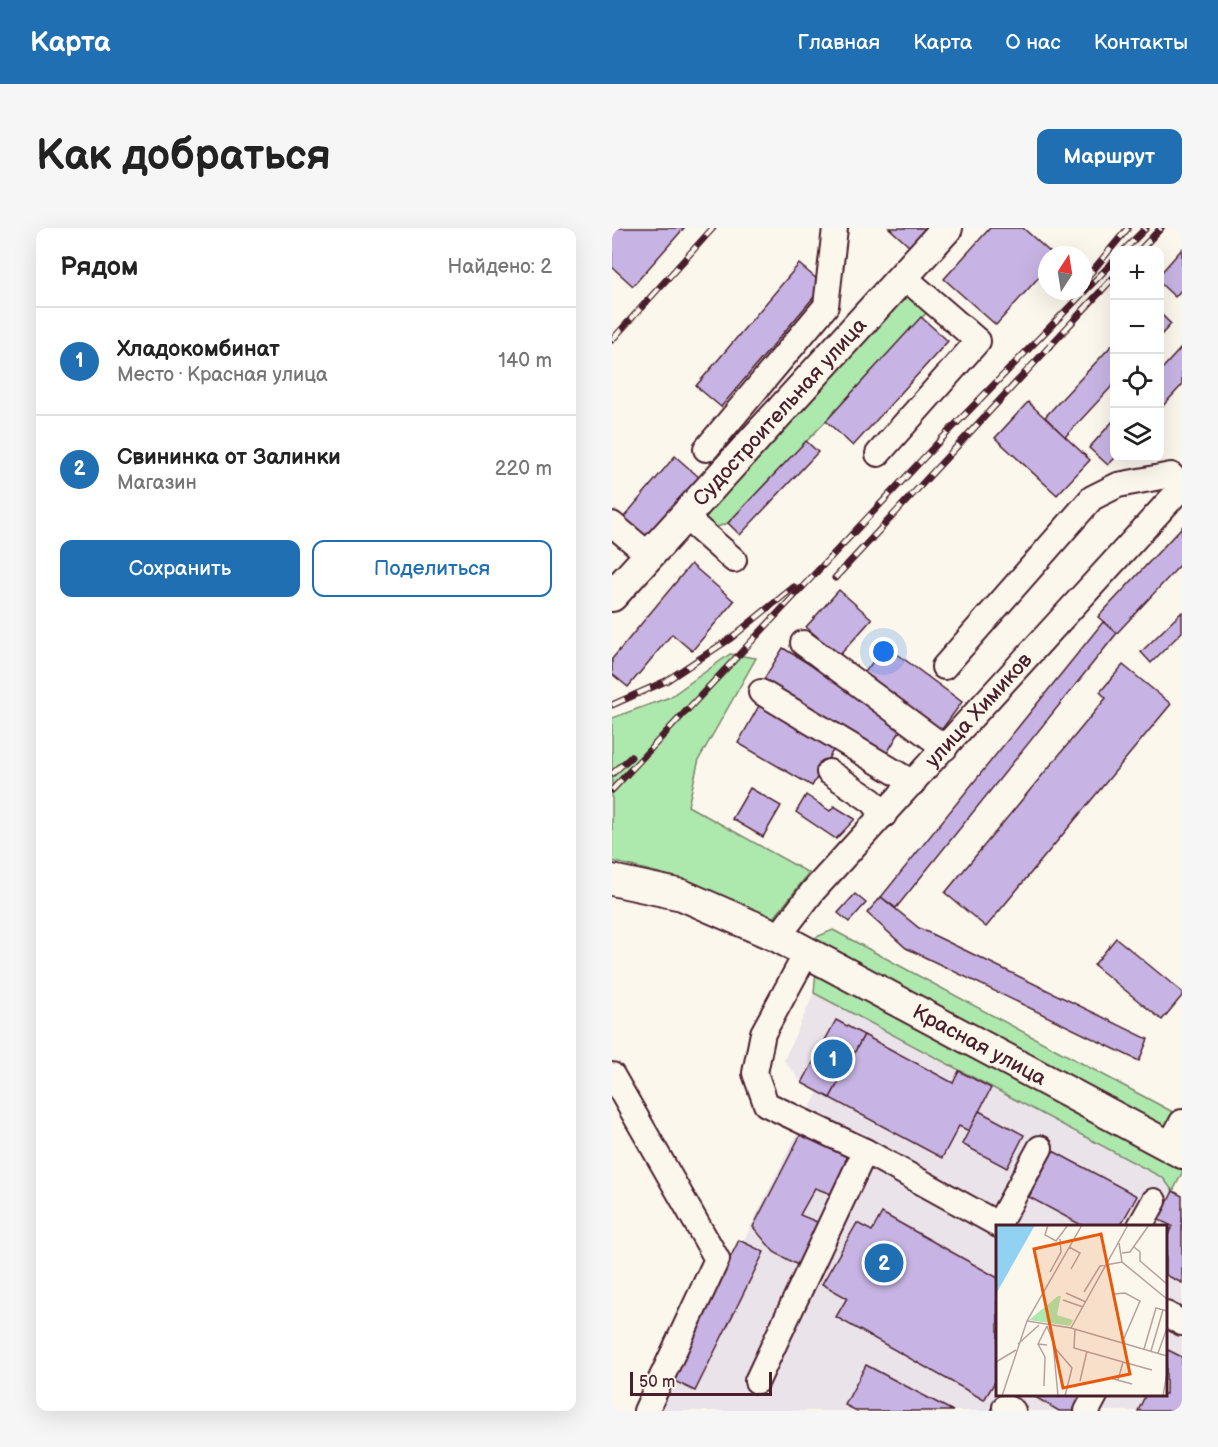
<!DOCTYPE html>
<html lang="ru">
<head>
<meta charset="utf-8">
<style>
  body { margin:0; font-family:"Balsamiq Sans",sans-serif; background:#f6f6f6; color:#222 }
  .controls { position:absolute; right:18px; top:18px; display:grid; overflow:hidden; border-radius:12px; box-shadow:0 6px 24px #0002 }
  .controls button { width:54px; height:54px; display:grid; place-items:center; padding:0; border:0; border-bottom:2px solid #e0e0e0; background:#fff; color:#222; font:30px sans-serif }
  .compass { position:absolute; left:426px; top:18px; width:54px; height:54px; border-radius:50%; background:#fff; box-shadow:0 6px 24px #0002; rotate:12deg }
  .scale { position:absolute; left:18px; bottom:15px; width:142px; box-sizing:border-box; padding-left:6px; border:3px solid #4a1f2b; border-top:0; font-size:16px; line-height:21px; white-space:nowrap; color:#4a1f2b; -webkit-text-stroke:4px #fbf7ec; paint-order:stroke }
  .you { position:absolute; left:272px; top:424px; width:21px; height:21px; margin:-15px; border:4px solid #fff; border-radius:50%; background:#1a73e8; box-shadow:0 0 0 9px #1a73e833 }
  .badge { display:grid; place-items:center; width:39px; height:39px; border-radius:50%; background:#1f6fb2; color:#fff; font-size:20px; font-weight:700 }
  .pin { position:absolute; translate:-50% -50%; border:3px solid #fff; box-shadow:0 2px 6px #0006 }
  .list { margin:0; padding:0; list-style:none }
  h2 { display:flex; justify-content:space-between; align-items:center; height:78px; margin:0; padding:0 24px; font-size:26px }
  h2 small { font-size:20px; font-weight:400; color:#767676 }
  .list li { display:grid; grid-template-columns:39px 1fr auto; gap:18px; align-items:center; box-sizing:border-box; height:108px; padding:0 24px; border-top:2px solid #e0e0e0 }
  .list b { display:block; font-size:22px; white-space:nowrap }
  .list p { margin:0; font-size:20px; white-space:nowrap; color:#767676 }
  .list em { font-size:20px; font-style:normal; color:#767676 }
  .actions { display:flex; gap:12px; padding:18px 24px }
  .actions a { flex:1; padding:14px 0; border:2px solid #1f6fb2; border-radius:12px; text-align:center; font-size:21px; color:#1f6fb2 }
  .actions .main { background:#1f6fb2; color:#fff }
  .icon { flex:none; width:33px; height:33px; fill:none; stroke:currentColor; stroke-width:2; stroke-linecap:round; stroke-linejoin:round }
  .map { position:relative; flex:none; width:570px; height:1183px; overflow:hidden; border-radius:12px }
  header { display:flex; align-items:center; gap:36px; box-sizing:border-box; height:84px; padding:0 30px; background:#1f6fb2; color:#fff }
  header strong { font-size:28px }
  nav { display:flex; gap:33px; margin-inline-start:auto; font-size:21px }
  .intro { display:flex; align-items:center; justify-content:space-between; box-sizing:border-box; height:144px; padding:0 36px }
  h1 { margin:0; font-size:42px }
  .button { padding:15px 27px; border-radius:12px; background:#1f6fb2; color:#fff; font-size:21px; font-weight:700 }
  main { display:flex; gap:36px; padding:0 36px }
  aside { flex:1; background:#fff; border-radius:12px; box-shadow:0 6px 24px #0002 }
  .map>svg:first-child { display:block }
</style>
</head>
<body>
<header>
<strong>Карта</strong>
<nav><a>Главная</a><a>Карта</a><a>О нас</a><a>Контакты</a></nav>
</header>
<div class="intro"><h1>Как добраться</h1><a class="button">Маршрут</a></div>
<main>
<aside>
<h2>Рядом<small>Найдено: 2</small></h2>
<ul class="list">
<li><span class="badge">1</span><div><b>Хладокомбинат</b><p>Место · Красная улица</p></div><em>140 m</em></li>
<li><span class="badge">2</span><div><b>Свининка от Залинки</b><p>Магазин</p></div><em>220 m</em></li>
</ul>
<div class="actions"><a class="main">Сохранить</a><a>Поделиться</a></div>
</aside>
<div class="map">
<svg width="570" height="1183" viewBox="0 0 570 1183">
  <rect width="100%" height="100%" fill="#fbf7ec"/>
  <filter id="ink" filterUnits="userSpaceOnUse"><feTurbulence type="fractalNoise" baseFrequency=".0167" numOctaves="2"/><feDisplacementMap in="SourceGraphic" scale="12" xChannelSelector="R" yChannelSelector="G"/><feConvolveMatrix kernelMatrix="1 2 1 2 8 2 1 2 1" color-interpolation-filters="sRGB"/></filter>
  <g filter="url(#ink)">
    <polygon fill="#ebe3ea" points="202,765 551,950 561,963 547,992 560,998 554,1011 554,998 386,998 386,1166 554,1166 554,1047 570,1055 570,1183 42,1183 58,1151 83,1163 152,1025 131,1014 206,864 190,855 172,832"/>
    <g fill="#ade8ad" stroke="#7c846c" stroke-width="1.5">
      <polygon points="294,61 318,81 214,193 116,295 100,301 84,291"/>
      <polygon points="118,426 144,430 87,531 76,578 197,645 162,690 62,649 0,633 0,490 58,469"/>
      <polygon points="221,702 570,889 554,902 202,710"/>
      <polygon points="204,742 570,937 570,945 561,963 551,950 202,765"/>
    </g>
    <g fill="#c7b4e4" stroke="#4a1f2b" stroke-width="1.5">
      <polygon points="0,0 72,0 21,58 0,39"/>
      <polygon points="277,0 316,0 298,19"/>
      <polygon points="378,0 411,0 441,27 435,27 435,40 384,97 332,51"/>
      <polygon points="570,21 570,61 563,69 548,55 548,46"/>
      <polygon points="187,36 212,57 109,179 84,158"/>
      <polygon points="548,85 559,96 548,108"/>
      <polygon points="309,89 336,113 241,218 214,193"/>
      <polygon points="502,115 502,156 453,209 433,189"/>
      <polygon points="570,119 570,157 548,181 548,143"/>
      <polygon points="416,174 478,232 445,267 383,210"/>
      <polygon points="502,192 503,230 496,237 477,220"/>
      <polygon points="194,213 206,224 128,307 116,295"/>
      <polygon points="63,228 88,250 32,316 7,295"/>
      <polygon points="570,299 570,335 505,405 486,389"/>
      <polygon points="79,336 122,373 80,423 60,406 16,459 0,446 0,431"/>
      <polygon points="227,362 260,391 227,428 194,399"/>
      <polygon points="570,384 570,404 539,435 529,424"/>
      <polygon points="491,394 505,405 284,680 269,669"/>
      <polygon points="273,417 350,474 328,504 251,447"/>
      <polygon points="171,420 293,495 274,527 152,451"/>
      <polygon points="511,437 559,476 374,699 333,665 494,470 488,464"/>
      <polygon points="148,476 223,519 200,558 126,515"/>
      <polygon points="138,560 169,578 151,609 120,591"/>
      <polygon points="194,567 218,583 222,578 243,591 224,611 184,584"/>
      <polygon points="243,666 254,675 237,694 226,685"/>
      <polygon points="269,669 307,700 536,811 527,833 294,720 255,685"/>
      <polygon points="504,710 570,764 570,768 550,792 482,737"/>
      <polygon points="224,792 252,807 218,870 190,855"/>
      <polygon points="252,807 341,855 347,843 379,860 357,903 347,898 330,930 218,870"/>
      <polygon points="367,883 412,907 395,940 350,916"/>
      <polygon points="190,904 234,928 232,944 219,966 203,960 188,987 210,996 189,1039 162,1024 141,999"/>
      <polygon points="441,923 525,968 508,998 471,998 417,969"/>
      <polygon points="561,963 570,968 570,1055 554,1047 554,1011 560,998 547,992"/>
      <polygon points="270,985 386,1050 386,1149 372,1172 224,1089 235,1070 210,1056 245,995 260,1003"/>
      <polygon points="127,1012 152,1024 83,1163 58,1151"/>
      <polygon points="556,1122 570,1129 570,1183 526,1183 534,1166 554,1166 554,1127"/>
      <polygon points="254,1137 341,1183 245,1183 233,1177"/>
      <polygon points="418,1166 471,1166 461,1183 447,1183"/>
    </g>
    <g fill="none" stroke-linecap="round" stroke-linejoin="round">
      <g stroke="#4a1f2b" stroke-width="28">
        <g id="minor">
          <polyline points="94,221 214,78 223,0"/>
          <polyline points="266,226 366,113 291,48"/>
          <polyline points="72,288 122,332"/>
          <polyline points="0,296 37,327"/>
          <polyline points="191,415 333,520"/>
          <polyline points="332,439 480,270 506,257 559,247 570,258"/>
          <polyline points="149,464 301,555"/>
          <polyline points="217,544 260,573 272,587"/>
          <path id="s1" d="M166 709 201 663 570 259"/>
          <polyline points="195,724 151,805 143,845 154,876 253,923 389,998"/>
          <polyline points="0,847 105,1031 34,1183"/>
          <polyline points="557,918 570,894"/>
          <polyline points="386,997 428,920"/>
          <polyline points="528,998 542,973"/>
          <polyline points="554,1086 570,1095"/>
          <polyline points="145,1153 253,923"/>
          <polyline points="393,1179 401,1183"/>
          <polyline points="475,1183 484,1166"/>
        </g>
      </g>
      <g stroke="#4a1f2b" stroke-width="34">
        <g id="major">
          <path id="s2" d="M0 368 335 0"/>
          <path id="s3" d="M0 652 70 667 166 709 570 925"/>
        </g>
      </g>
      <use href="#minor" stroke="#fbf7ec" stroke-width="24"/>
      <use href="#major" stroke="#fbf7ec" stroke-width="30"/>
      <g stroke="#4a1f2b" stroke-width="7">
        <g id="rail">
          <polyline points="512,22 534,0"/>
          <polyline points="528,22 549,0"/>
          <polyline points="472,53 516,0"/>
          <polyline points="0,112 101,0"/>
          <polyline points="223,350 502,49"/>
          <polyline points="0,477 54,453 119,410 182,359"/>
          <polyline points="0,546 19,529"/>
          <polyline points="0,562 337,203 502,33"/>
        </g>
      </g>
      <use href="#rail" stroke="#fbf7ec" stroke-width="4.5" stroke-dasharray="14" stroke-linecap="butt"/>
    </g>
  </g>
  <g text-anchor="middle" stroke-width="4.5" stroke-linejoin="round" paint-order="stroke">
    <g font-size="21" fill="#4a1f2b" stroke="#fbf7ec">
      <text dy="7" stroke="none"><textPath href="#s2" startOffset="249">Судостроительная улица</textPath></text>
      <text dy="7" stroke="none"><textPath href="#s1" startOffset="303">улица Химиков</textPath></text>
      <text dy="7" stroke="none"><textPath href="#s3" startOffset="405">Красная улица</textPath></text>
    </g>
  </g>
  <g transform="translate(384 997)">
    <rect width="171" height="171" fill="#fbf7ec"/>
    <path d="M62 71H65L61 90 77 95 74 101 33 95Z" fill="#ade8ad"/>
    <path d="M0 0H39L0 69Z" fill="#91d1f2"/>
    <path fill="none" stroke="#b4a19f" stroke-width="1.5" d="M52 0 49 10 60 16 72 0M86 0 31 96 75 103 171 131M123 18 126 37 171 74M73 22 84 28 75 44M138 22 144 27V36L171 59M126 28 134 27 153 0M54 47 65 27 64 14M88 67 104 41 126 37M70 68 90 77M118 69 129 68 144 76 126 118M67 75 87 82M51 101 57 117 62 171M51 101 42 119 51 120M75 103 132 0M79 104 78 123 127 137 122 155M22 119 43 100M42 119 49 132 48 161M59 123 76 143 69 171M148 124 160 83 171 86M155 126 167 85M162 128 171 103M0 137 20 125M127 137 156 145M114 153 136 159M84 156 91 126M6 171 31 96M167 171 171 148"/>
    <path fill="#e8590c" fill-opacity="0.15" stroke="#e8590c" stroke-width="3" d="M105 9 134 149 67 163 38 24Z"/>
    <rect width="171" height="171" fill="none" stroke="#4a1f2b" stroke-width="3"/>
  </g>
</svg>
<div class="controls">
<button>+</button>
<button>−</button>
<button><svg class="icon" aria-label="locate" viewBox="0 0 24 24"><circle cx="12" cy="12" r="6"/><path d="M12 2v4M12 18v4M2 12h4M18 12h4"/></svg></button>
<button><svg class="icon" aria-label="layers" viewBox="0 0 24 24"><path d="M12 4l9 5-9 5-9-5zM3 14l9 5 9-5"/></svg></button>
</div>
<svg class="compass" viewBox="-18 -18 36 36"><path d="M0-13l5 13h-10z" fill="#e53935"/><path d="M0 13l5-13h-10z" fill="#767676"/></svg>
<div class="scale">50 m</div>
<div class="you"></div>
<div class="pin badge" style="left:221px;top:831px">1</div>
<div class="pin badge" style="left:272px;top:1035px">2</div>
</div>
</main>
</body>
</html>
